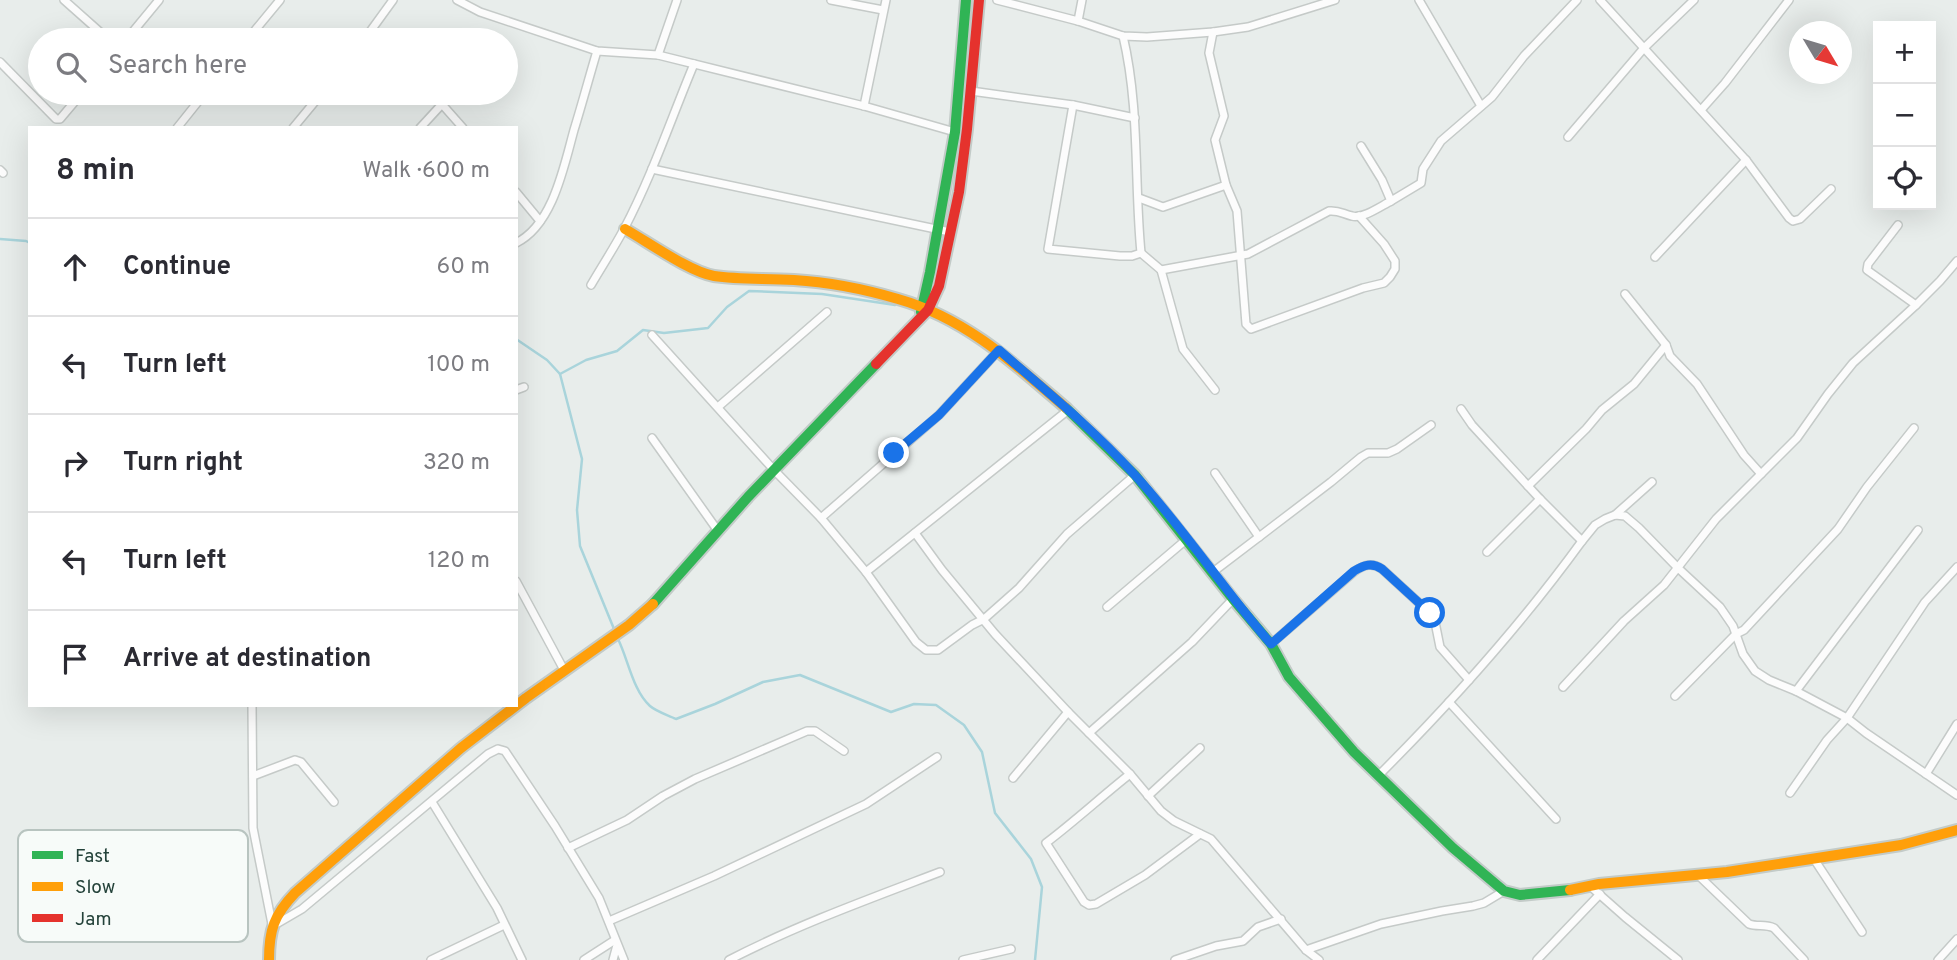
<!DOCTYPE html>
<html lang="en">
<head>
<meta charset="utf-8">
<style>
  body { margin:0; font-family:Overpass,sans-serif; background:#f2f2f3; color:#2b2b33 }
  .controls { position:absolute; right:21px; top:21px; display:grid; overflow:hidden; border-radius:0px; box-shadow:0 7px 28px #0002 }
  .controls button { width:63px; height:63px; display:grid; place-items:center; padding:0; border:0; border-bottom:2px solid #e1e1e2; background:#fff; color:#2b2b33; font:35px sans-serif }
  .compass { position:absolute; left:1789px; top:21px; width:63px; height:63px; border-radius:50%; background:#fff; box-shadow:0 7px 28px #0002; rotate:128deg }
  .stop { position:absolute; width:21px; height:21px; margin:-16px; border:5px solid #1a73e8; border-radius:50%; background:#fff }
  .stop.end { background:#1a73e8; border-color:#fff; box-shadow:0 2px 7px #0008 }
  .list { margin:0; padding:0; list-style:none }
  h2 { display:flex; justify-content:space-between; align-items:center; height:91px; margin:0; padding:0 28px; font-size:30px }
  h2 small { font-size:23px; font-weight:400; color:#7c7c81 }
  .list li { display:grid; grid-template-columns:46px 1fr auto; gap:21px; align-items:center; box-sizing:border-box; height:98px; padding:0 28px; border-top:2px solid #e1e1e2 }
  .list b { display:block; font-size:26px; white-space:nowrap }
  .list em { font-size:23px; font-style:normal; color:#7c7c81 }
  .icon { flex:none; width:38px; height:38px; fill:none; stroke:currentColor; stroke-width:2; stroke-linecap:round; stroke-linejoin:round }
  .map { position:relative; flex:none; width:1957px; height:960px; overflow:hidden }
  .search { position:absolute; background:#fff; box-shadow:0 7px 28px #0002; left:28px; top:28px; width:490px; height:77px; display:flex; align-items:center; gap:18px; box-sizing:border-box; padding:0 24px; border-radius:38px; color:#7c7c81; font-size:26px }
  .panel { position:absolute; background:#fff; box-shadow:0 7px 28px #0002; left:28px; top:126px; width:490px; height:581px; border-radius:0px }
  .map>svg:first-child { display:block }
</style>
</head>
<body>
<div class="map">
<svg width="1957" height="960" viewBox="0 0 1957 960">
  <rect width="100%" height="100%" fill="#e8edeb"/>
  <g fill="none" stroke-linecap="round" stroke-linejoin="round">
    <g stroke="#a9d4db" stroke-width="2.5">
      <polyline points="0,239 26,241 30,243"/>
      <polyline points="516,339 547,360 560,374 582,459 577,510 580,546 614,629"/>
      <polyline points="560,374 586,360 617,351 643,330 664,333 708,328 727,307 749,291 822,294 895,305"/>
      <path d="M618 639C628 659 633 691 650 706 657 712 668 715 676 719L715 704 763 682 800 675 891 712 914 704 936 705 964 725 982 752 995 813 1031 859 1042 887 1035 960"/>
    </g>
    <g stroke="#c5cac8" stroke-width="10">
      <g id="street">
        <polyline points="64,0 109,40"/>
        <polyline points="457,0 480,12 597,51 658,55 864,106 955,132"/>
        <polyline points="831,0 883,10"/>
        <polyline points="997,0 1078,21 1123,36 1147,37 1213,32 1248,27 1335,0"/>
        <polyline points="1419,0 1481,106"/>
        <polyline points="1600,0 1746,160 1789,218 1793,221 1800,219 1831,189"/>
        <polyline points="1078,21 1082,0"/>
        <polyline points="1213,32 1209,53 1224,116 1215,140 1226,185 1237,211 1246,324 1251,329 1363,288 1384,283 1390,277 1395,269 1395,261 1384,244 1359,216"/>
        <polyline points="126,40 159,0"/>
        <polyline points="247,40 280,0"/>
        <polyline points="364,40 393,0"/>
        <polyline points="658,55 677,0"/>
        <polyline points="0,62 56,119 60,119 82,93"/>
        <polyline points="971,91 1073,105 1135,118"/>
        <polyline points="432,93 463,128"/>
        <path d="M1073 105 1048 249 1120 256H1132L1141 253C1134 181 1140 108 1123 36"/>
        <polyline points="864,106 886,0"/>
        <polyline points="1701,110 1725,83 1789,0"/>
        <polyline points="177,128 205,93"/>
        <polyline points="293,128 322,93"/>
        <polyline points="420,128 443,103"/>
        <polyline points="1568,137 1644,48 1694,0"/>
        <polyline points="1361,146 1382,180 1391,201 1421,183 1423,169 1441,141 1492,97 1524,56 1577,0"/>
        <polyline points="652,169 950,232"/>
        <polyline points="0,170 3,173"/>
        <polyline points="516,192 540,221"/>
        <polyline points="1139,198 1163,207 1226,185"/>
        <polyline points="1898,225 1868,264 1867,270 1916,305"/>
        <path d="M516 243C553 225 564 166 574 130 582 104 589 78 597 51"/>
        <polyline points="1141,253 1161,270 1183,349 1215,390"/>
        <polyline points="1655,257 1746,160"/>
        <path d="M1161 270 1248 254 1329 211C1339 210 1343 214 1352 216 1363 219 1381 206 1391 201"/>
        <path d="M591 285C602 266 614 248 624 229 652 176 671 119 694 64"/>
        <polyline points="1625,294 1666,345 1670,356 1697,384 1744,455 1761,474"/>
        <polyline points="652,335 774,470 821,518 866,572 916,642 926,650 938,650 972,625 984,619 1019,588 1067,534 1135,475"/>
        <polyline points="516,390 524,387"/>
        <polyline points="718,407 827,312"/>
        <polyline points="1461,409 1472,425 1540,499 1582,541 1595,525 1605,519 1615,515 1625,516 1639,528 1678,568 1720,607 1733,626 1743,654 1755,671 1769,680 1796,691 1847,718 1866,733 1957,795"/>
        <polyline points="652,438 718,531"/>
        <polyline points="1215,473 1259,537"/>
        <polyline points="1528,486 1586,429 1602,410 1634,384 1666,345"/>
        <polyline points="1615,515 1652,482"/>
        <polyline points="821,518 939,415 999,350"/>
        <polyline points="915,533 942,570 995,634 1068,712 1130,774 1161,811 1174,821 1211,839 1306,950 1319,960"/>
        <polyline points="1487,552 1540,499"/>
        <polyline points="866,572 1067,411"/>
        <polyline points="1213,572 1331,482 1361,457 1368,453 1388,453 1397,449 1431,425"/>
        <polyline points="516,581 564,670"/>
        <polyline points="1107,607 1187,539"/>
        <path d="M1271 644 1355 571C1364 565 1372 562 1382 569L1430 613 1435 622 1440 647 1469 680"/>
        <polyline points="1563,687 1624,621 1664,585 1716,519 1797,438 1828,394 1853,363 1916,305 1940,281 1957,261"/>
        <polyline points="1796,691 1918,530"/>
        <polyline points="1675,696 1736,634 1744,630 1838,529 1867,487 1914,428"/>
        <polyline points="1449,702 1556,819"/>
        <polyline points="252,705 253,828 272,924 278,923 302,909 488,754 498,749 505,751 555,826 599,898 624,960"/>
        <polyline points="1089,733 1192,642 1233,599"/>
        <path d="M1130 774C1101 797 1075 821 1046 843L1084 902 1089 905 1096 904 1145 875 1200 834"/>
        <polyline points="1926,774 1957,724"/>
        <polyline points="253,776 295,760 301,762 334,802"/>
        <path d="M1378 776C1451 703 1521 625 1582 541"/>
        <polyline points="1013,778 1068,712"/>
        <polyline points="1790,793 1827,740 1847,718 1925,602 1957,567"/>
        <polyline points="1148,796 1200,748"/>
        <polyline points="432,802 497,908 522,960"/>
        <polyline points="568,848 627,820 663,796 695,779 807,731 815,731 844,751"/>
        <polyline points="1814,859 1862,932"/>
        <path d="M1698 875 1749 924C1757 927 1765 924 1774 928L1804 960"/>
        <polyline points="1590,886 1625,917 1678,960"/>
        <polyline points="609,921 714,876 866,804 937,757"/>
        <polyline points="1306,950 1381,924 1442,911 1473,906 1484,903 1504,891"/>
        <polyline points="431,960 504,925"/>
        <polyline points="584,960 615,940"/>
        <polyline points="613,960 617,945"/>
        <path d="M729 960C797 925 869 899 940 872"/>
        <polyline points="963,960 1011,949"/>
        <polyline points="1175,960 1216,946 1243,941 1258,927 1281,919"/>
        <polyline points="1537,960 1600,894"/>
        <polyline points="1938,960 1957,939"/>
      </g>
    </g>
    <g stroke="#c3cbc8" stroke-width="14">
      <g id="fast">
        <polyline points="921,312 930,272 955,132 966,0"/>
        <polyline points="1066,408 1135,475 1233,599 1271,644 1289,677 1354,752 1453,848 1504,891 1520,895 1570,890"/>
        <polyline points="653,604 748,497 876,364"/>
      </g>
    </g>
    <g stroke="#c3cbc8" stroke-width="14">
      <g id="slow">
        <path d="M625 229C648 242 690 272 714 276 740 280 768 278 794 280 829 282 864 289 898 299 965 318 1014 363 1066 408"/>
        <polyline points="1570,890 1599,884 1727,872 1901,845 1957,830"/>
        <path d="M269 960C269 930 274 915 295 893L461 748 526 698 629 625 653 604"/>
      </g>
    </g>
    <g stroke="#c3cbc8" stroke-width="14">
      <polyline id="jam" points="876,364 928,310 939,286 959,192 967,129 979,0"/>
    </g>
    <use href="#street" stroke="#fcfcfc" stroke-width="7"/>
    <use href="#fast" stroke="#30b455" stroke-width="10"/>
    <use href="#slow" stroke="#ff9f0a" stroke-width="10"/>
    <use href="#jam" stroke="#e5322d" stroke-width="10"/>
  </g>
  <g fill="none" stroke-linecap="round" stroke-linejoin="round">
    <path stroke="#1a73e8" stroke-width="9" d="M894 453 939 415 999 350C1045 390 1092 428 1133 473 1183 527 1223 589 1271 644L1354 571C1364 565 1372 562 1382 569L1430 613"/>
  </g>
  <rect x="18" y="830" width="230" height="112" rx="10" fill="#f7fbf9" stroke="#b8c4c0" stroke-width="2"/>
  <rect x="32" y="851" width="31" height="8" fill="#30b455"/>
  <rect x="32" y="882" width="31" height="9" fill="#ff9f0a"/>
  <rect x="32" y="914" width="31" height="8" fill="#e5322d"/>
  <g font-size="19" fill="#24423a">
    <text x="75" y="862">Fast</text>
    <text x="75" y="893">Slow</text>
    <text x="75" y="925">Jam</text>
  </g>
</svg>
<div class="controls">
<button>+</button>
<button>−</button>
<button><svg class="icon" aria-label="locate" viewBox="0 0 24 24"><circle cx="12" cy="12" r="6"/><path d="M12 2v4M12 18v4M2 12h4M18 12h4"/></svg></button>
</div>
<svg class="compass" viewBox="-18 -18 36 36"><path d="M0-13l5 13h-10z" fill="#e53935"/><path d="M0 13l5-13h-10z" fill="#7c7c81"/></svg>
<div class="stop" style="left:1430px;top:613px"></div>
<div class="stop end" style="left:894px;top:453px"></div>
<div class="search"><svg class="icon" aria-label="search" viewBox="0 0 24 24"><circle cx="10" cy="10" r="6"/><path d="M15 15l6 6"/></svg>Search here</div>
<section class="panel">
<h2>8 min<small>Walk · 600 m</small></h2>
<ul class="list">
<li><svg class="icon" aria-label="ahead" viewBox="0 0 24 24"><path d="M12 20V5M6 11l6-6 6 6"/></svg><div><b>Continue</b></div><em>60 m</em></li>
<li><svg class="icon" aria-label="left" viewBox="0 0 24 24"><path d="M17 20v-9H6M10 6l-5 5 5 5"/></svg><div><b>Turn left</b></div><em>100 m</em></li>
<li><svg class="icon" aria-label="right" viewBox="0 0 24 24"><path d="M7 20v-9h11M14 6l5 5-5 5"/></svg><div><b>Turn right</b></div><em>320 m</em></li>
<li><svg class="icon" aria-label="left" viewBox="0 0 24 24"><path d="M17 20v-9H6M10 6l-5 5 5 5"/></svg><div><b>Turn left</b></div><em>120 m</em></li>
<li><svg class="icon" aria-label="arrive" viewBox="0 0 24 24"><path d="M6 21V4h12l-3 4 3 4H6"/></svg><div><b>Arrive at destination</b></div></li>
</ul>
</section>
</div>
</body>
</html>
